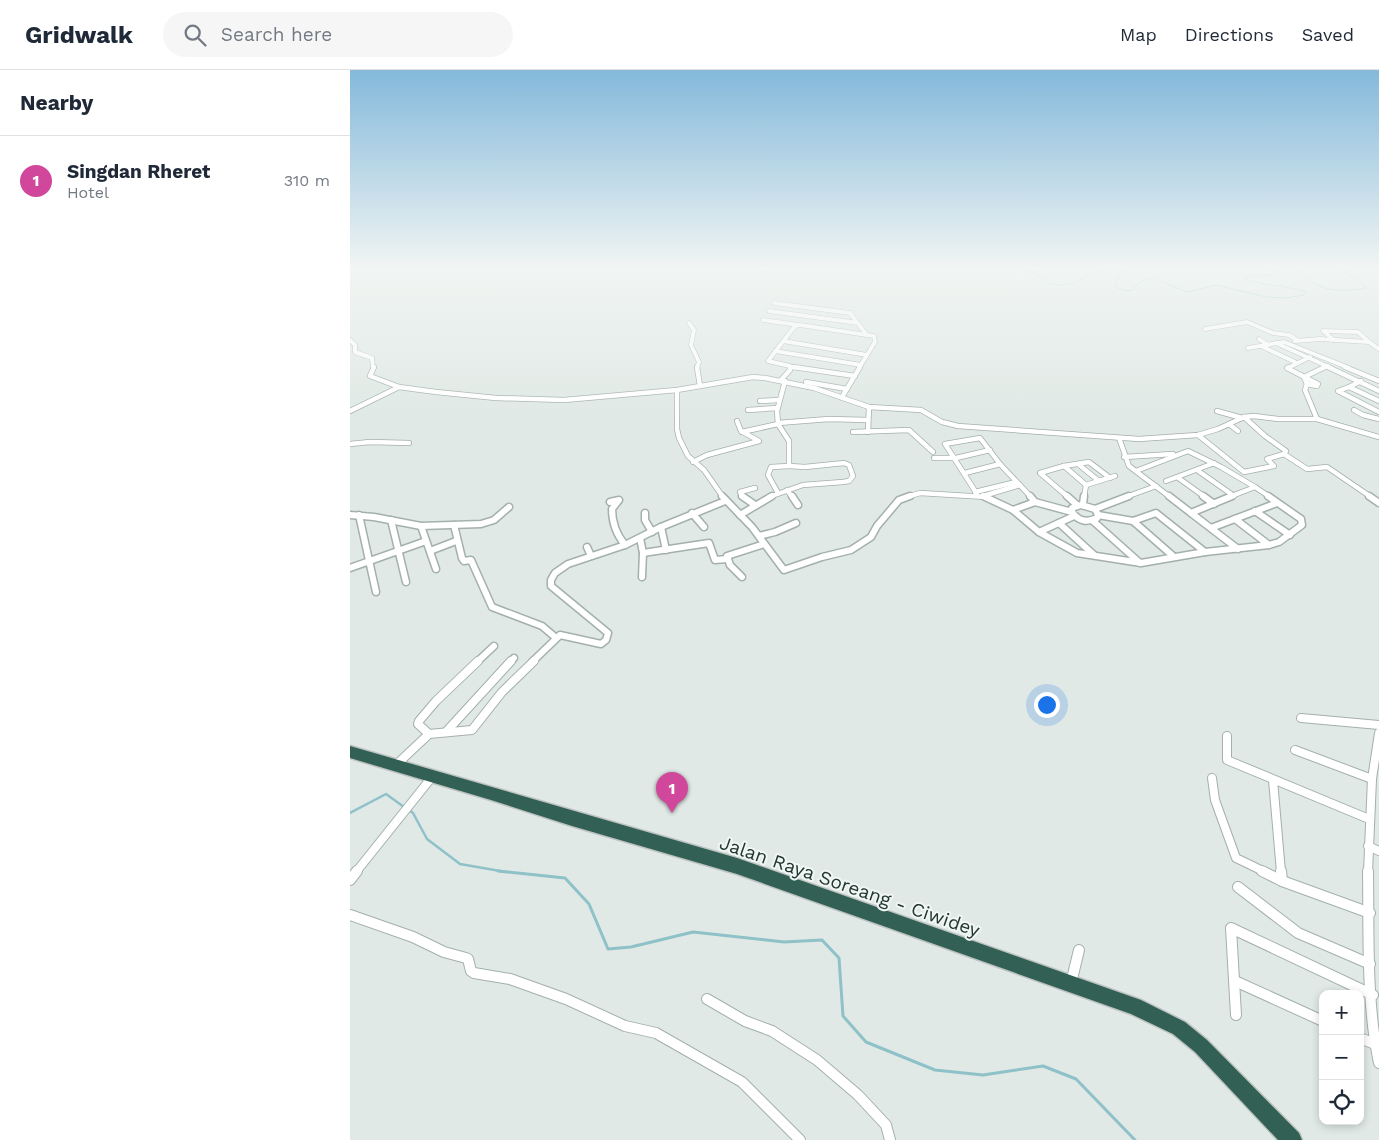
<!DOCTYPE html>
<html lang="en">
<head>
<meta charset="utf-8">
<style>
  body { margin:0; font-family:"Work Sans",sans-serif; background:#f6f6f7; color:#1f2937 }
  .controls { position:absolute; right:15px; bottom:15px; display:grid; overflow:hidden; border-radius:10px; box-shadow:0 2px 8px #0003 }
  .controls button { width:45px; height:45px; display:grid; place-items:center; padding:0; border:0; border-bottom:1px solid #e0e1e3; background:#fff; color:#1f2937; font:25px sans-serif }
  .you { position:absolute; left:696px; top:634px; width:18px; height:18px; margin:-12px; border:4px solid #fff; border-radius:50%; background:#1a73e8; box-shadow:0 0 0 8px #1a73e833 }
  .badge { display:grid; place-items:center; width:32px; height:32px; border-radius:50%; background:#76514c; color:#fff; font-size:16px; font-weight:700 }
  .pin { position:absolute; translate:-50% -41px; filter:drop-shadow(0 1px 2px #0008) }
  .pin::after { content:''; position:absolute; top:26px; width:18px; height:15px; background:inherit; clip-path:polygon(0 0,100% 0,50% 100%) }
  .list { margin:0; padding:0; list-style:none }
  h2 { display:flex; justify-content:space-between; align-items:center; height:65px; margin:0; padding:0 20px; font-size:21px }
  h2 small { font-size:16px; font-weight:400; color:#747a83 }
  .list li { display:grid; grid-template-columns:32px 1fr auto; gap:15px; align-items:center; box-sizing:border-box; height:90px; padding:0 20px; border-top:1px solid #e0e1e3 }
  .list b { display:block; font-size:19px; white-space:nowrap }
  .list p { margin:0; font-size:16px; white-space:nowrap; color:#747a83 }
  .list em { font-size:16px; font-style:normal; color:#747a83 }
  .icon { flex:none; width:28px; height:28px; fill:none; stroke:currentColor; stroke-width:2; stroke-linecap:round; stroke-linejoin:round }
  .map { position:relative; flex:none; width:1029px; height:1070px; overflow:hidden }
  header { display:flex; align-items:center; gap:30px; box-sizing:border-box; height:70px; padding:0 25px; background:#fff; border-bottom:1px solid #e0e1e3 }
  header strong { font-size:24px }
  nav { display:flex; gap:28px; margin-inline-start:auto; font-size:18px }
  .search { width:350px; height:45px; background:#f6f6f7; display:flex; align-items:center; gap:12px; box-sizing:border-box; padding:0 18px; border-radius:28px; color:#747a83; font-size:19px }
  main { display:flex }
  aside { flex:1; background:#fff }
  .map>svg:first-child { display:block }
</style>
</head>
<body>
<header>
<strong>Gridwalk</strong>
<div class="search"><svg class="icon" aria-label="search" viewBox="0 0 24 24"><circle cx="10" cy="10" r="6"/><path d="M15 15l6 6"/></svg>Search here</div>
<nav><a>Map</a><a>Directions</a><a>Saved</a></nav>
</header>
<main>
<aside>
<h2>Nearby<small></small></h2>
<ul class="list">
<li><span class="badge" style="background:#d1479c">1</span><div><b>Singdan Rheret</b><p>Hotel</p></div><em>310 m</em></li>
</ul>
</aside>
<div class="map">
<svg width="1029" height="1070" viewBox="0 0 1029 1070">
  <rect width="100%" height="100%" fill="#e0e9e5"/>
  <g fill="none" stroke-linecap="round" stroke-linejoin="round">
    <g stroke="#8ec1c8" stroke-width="1">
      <path d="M675 197 697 213 709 215 725 213 738 205 765 197 771 201 766 211V217L775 221 782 220 790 212 803 208 837 222 867 215 916 227 936 228 954 225 956 222C935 215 914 216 895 209L896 206 924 205V202L917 197"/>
      <path d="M946 197C966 223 987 222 1017 218L992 200 993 197"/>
      <polyline points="1018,197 1029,199"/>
    </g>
    <g stroke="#8ec1c8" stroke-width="2.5">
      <polyline points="58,739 63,743 77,769 110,794 156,802"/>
      <polyline points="0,743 36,724 54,737"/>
    </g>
    <polyline stroke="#8ec1c8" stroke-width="3" points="148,801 215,808 239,834 258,879 281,877 343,862 434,872 472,870 489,888 493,946 516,972 585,1000 633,1005 693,996 726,1009 785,1070"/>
    <g stroke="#a4b0ab" stroke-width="5">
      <g id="street-far4">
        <polyline points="424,233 500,243 516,264"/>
        <polyline points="419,241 508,253"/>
        <polyline points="413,250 448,255"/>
        <polyline points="339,253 344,260 341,275 349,292 347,298"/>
        <polyline points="855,259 897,252 923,263 939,265 947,270"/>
        <polyline points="909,269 918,275"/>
        <polyline points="0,270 5,275 5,282 22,288 23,298"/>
        <polyline points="984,270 973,261 1008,262 1019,272"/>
        <polyline points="433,271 517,285"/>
        <polyline points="945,271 970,269 1019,272 1029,279"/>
        <polyline points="926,273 981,298"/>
        <polyline points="911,276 945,292"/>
        <polyline points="898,278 934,272 999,298"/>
        <polyline points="425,281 511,295"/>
        <polyline points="441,297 452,298"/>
        <polyline points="440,298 440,296 418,291 445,256 450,255 524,266 525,272 509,298"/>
        <polyline points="938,298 960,287"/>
        <polyline points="973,298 978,296"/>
      </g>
    </g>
    <g stroke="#a4b0ab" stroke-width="6">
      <g id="street-far3">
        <polyline points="24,297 20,306 49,317 86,322 146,328 214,330 327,320 403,307 415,308 464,318 519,337 571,340 592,352 608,356 789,369 848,365 868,359 894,347 904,346 928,349 967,349 1029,367"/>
        <polyline points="347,297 350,316"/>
        <polyline points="443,297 505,306"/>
        <polyline points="939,297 937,298 968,314"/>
        <polyline points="978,297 1029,321"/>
        <polyline points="995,297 1029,311"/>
        <polyline points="431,310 440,300 440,297"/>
        <polyline points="1011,311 999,317 1029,331"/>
        <polyline points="456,312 497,319"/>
        <polyline points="957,314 955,320 967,349"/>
        <polyline points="967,316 957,314 954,307 975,297"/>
        <polyline points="999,317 988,321 1029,342"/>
        <polyline points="327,320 327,359 329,368 338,386 354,400 373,427"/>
        <polyline points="492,327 510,297"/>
        <polyline points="410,331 428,330"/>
        <polyline points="398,340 427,338"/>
        <polyline points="1004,340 1013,345 1029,349"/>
        <polyline points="0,341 49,317"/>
        <polyline points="867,341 892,348"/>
        <polyline points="428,353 479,349 518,350"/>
        <polyline points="879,354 888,361"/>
        <polyline points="392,362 428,354"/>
        <polyline points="503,362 559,360 583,382"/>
        <polyline points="518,362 519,337"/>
        <polyline points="848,365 894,402 924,396 917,389 934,384 936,381 915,366 894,347"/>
        <polyline points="769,368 779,396 820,427"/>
        <polyline points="0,374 20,372 59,373"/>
        <polyline points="934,384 957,399 977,397 1021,427"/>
        <polyline points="774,387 823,384"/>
        <polyline points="584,388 606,388 640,380"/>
        <polyline points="343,392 357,385 409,371 391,361 387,351"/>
        <polyline points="728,394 749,411"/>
        <polyline points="714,396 736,415"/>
        <polyline points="847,400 884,426"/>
        <polyline points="786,401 838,381 871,397 905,417"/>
        <polyline points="615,403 650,394"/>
        <polyline points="816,411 827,407"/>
        <polyline points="736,415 765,406"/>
        <polyline points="437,420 442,427"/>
        <polyline points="625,422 666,412"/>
        <polyline points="428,423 418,405 421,397 439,396 439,371 428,354 427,341 435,311"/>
        <polyline points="627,424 595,374 630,368 650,394 681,427"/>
        <polyline points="633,426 670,415"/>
        <polyline points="393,427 390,422 405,418"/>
        <polyline points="419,427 453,415 493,412 499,411 503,406 499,395 494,393 455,397 439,396"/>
        <polyline points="557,427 570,423 636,427"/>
        <polyline points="718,427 690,403 714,396 739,392 760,408"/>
        <polyline points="734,427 736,415"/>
        <polyline points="776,427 806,416"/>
        <polyline points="855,427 827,407 864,393"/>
        <polyline points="879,427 905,417 920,427"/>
      </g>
    </g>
    <g stroke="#a4b0ab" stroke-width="9">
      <g id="street-far2">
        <polyline points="372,426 402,457 434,500 472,487 501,480 521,467 527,456 549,430 560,426"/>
        <polyline points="392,426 405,435"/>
        <polyline points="442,426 448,435"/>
        <polyline points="633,426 663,440 689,462 727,483 791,493 855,482 919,475 929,472 952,455 951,449 918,426"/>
        <polyline points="680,426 685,432"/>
        <polyline points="717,426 727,435"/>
        <polyline points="819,426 841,443 882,426"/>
        <polyline points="853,426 864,434"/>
        <polyline points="1019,426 1029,433"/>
        <path d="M260 432 269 430 262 439C262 453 266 464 275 475"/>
        <polyline points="733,434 734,426"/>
        <path d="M731 435 745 439 748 445 747 448C737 453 728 451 722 442V438Z"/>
        <polyline points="745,439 779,426"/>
        <polyline points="663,440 685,432 722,442"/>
        <polyline points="905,441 940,465"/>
        <polyline points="295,443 295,450 302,462"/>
        <polyline points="342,443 354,457"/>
        <polyline points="841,443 888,479"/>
        <polyline points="0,445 24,447 71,456 131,454 144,450 159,437"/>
        <polyline points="9,445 26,522"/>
        <polyline points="390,445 422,426"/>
        <polyline points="748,445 783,451 806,443 855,482"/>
        <polyline points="885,449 919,475"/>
        <polyline points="41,450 56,512"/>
        <polyline points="743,451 790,493"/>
        <polyline points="783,451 823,486"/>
        <polyline points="709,453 744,485"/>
        <polyline points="104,455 112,488 114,491 121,490 142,537 192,556 205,567"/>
        <polyline points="71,456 86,499"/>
        <polyline points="311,457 316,480"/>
        <polyline points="861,458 927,433"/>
        <polyline points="689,462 724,446"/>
        <polyline points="409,466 425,462 446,453"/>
        <polyline points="290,468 293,483 292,507"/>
        <polyline points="237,477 241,486"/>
        <polyline points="80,481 106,471"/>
        <polyline points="293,483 359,473 365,490 377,489"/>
        <polyline points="0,498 76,471"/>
        <polyline points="392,507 380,495 377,486 414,474"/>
        <polyline points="127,592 144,576"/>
        <polyline points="160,592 164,588"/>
        <polyline points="182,592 210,565 251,574 256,570 258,563 201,516 201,510 205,503 218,494 275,475 311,457 375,431"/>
      </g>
    </g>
    <g stroke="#a4b0ab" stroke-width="10">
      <g id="street-far1">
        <polyline points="951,648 1029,655"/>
        <polyline points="96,662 161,591"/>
        <polyline points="79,664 68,654 69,651 86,631 128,591"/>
        <polyline points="877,666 877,690 1019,749"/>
        <polyline points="945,680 1022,709"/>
        <polyline points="46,695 79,664 122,660 152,622 184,591"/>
        <polyline points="862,708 865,730 886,788 915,802"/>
        <polyline points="923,710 931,802"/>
        <polyline points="1018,776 1029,781"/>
        <polyline points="6,802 82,707"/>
        <polyline points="1018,802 1022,709 1029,663"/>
      </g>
    </g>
    <g stroke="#a4b0ab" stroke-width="12">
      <g id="street">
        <polyline points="912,801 932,811 1020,843"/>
        <polyline points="931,801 932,811"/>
        <path d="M1018 801C1019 863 1016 932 1029 993"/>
        <polyline points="0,810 7,801"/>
        <polyline points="888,817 948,863 1020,894"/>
        <polyline points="0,845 63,867 94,882 116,888 118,889 121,901 124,903 160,909 216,929 275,956 306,963 392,1012 450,1070"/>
        <polyline points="885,911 973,951"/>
        <polyline points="721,913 729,880"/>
        <polyline points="357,929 395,951 422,961 467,990 508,1025 536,1055 540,1070"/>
        <polyline points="886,945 881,858 1023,925"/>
        <polyline points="1010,968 1025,974"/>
      </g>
    </g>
    <g stroke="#bdc3c1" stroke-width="3">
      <polygon id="highway" points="0,676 387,788 791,930 835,952 857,970 949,1063 952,1070 928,1070 845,982 823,964 781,944 387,804 222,756 141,730 0,688"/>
    </g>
    <use href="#street-far4" stroke="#fff" stroke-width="4"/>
    <use href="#street-far3" stroke="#fff" stroke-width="4.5"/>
    <use href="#street-far2" stroke="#fff" stroke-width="6"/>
    <use href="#street-far1" stroke="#fff" stroke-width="8"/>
    <use href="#street" stroke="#fff" stroke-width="10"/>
    <use href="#highway" fill="#326055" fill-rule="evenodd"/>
  </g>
  <linearGradient id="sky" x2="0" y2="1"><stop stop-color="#84b9db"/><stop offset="0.57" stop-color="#f1f5f3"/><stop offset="1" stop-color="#f1f5f3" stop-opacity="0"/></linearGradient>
  <rect width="1029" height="347" fill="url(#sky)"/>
  <g text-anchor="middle" stroke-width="4" stroke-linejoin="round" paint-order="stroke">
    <g font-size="19" fill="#233731" stroke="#f0f6f3">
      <text transform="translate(500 816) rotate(19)" y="7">Jalan Raya Soreang - Ciwidey</text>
    </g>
  </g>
</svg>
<div class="controls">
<button>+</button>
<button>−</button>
<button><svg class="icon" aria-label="locate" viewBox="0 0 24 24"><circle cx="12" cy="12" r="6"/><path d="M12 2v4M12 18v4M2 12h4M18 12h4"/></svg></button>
</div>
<div class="you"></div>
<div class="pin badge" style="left:322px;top:743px;background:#d1479c">1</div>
</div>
</main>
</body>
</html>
